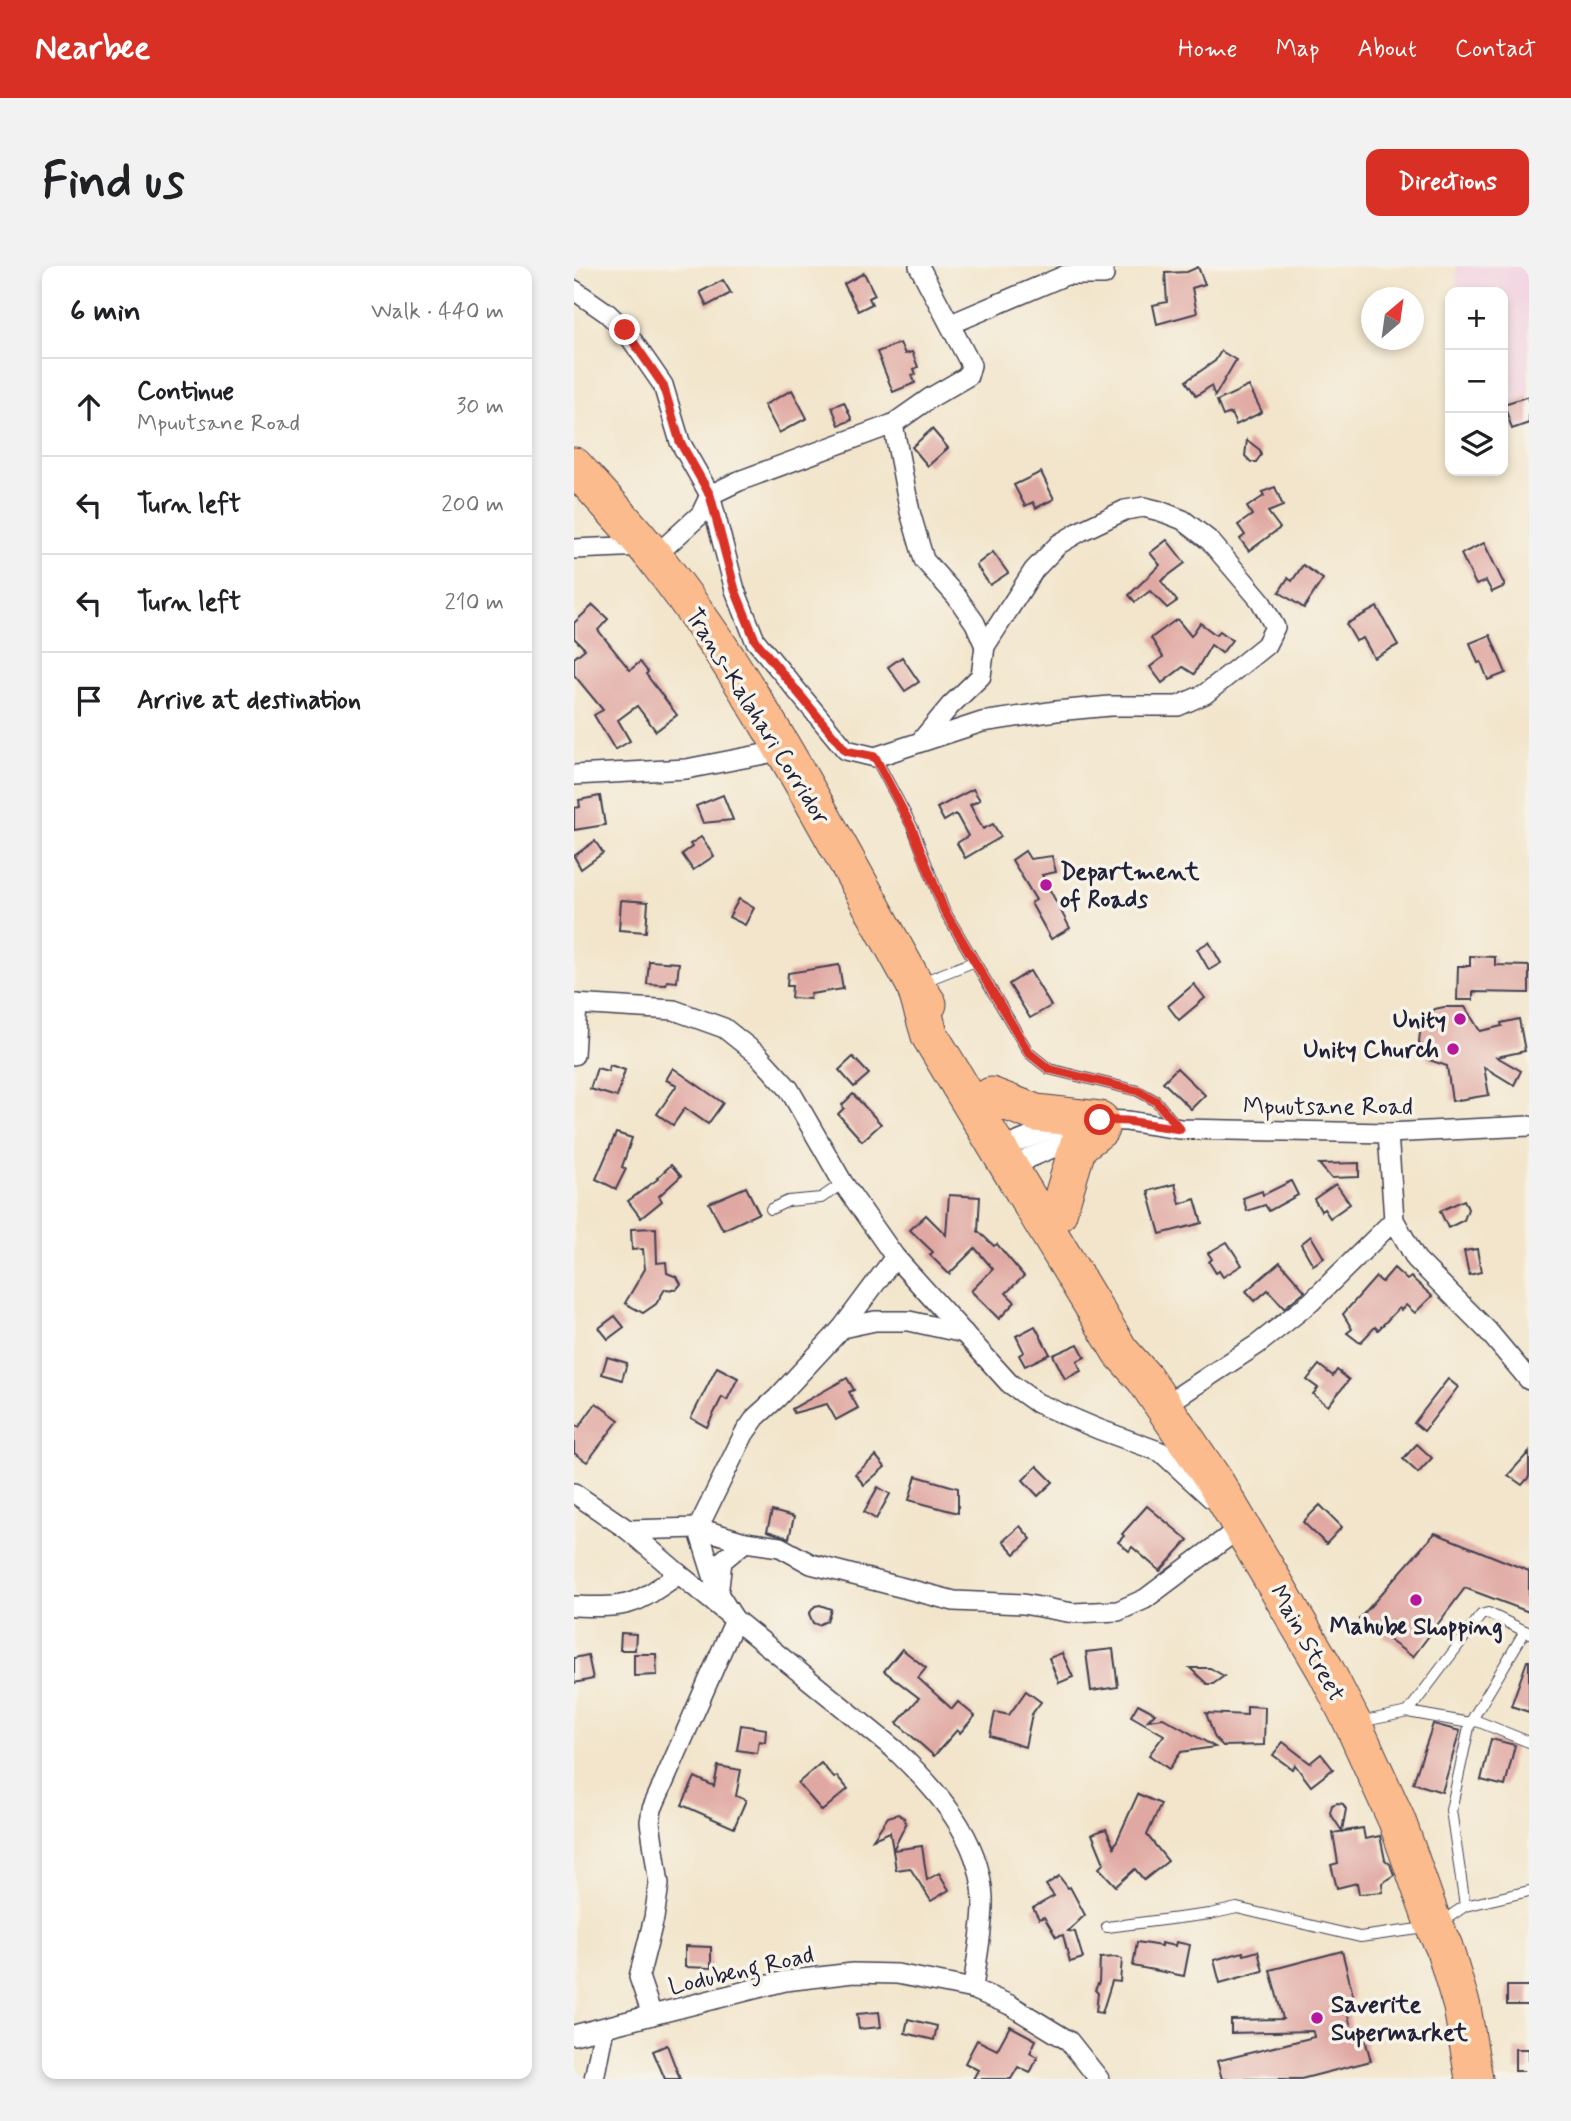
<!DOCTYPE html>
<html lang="en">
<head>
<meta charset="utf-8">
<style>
  body { margin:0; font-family:Mynerve,sans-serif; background:#f2f2f2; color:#202124 }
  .controls { position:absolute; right:21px; top:21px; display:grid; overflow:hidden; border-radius:14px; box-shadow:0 4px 10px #0003 }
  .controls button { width:63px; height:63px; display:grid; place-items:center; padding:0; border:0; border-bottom:2px solid #e0e0e0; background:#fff; color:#202124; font:35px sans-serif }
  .compass { position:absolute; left:787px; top:21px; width:63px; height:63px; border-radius:50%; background:#fff; box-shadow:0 4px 10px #0003; rotate:29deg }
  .stop { position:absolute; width:21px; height:21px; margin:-16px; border:5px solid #d93025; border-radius:50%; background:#fff }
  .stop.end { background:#d93025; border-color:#fff; box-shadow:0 2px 7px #0008 }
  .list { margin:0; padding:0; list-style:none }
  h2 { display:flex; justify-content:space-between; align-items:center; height:91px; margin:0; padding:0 28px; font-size:30px }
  h2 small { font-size:23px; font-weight:400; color:#757577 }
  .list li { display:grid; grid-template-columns:46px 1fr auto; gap:21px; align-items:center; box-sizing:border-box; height:98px; padding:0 28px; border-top:2px solid #e0e0e0 }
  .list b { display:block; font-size:26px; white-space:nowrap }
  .list p { margin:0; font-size:23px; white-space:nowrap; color:#757577 }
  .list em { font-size:23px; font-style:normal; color:#757577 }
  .icon { flex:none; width:38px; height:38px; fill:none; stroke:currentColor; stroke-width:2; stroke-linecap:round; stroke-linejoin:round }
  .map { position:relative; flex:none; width:955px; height:1813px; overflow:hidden; border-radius:14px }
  header { display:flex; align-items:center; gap:42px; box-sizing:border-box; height:98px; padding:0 35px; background:#d93025; color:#fff }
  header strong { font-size:33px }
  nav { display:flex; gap:38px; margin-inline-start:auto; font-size:24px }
  .intro { display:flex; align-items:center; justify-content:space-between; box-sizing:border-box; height:168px; padding:0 42px }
  h1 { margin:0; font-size:49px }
  .button { padding:18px 32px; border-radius:14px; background:#d93025; color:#fff; font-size:24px; font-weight:700 }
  main { display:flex; gap:42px; padding:0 42px }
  aside { flex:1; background:#fff; border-radius:14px; box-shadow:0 4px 10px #0003 }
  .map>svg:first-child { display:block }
</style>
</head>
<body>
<header>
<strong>Nearbee</strong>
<nav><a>Home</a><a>Map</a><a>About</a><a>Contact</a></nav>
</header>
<div class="intro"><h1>Find us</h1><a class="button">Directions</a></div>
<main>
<aside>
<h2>6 min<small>Walk · 440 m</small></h2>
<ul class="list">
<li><svg class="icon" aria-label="ahead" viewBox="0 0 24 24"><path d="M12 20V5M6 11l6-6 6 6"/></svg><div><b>Continue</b><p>Mpuutsane Road</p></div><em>30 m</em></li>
<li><svg class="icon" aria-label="left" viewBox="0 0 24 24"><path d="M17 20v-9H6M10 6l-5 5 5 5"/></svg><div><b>Turn left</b></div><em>200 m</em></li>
<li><svg class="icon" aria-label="left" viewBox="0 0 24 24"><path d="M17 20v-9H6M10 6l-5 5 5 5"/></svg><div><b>Turn left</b></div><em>210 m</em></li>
<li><svg class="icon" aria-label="arrive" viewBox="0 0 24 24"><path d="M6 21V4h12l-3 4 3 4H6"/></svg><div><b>Arrive at destination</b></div></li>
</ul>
</aside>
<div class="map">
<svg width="955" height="1813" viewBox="0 0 955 1813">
  <rect width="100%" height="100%" fill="#f7f3e8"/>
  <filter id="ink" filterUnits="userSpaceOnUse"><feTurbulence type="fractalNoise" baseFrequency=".0143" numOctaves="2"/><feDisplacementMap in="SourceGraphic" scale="14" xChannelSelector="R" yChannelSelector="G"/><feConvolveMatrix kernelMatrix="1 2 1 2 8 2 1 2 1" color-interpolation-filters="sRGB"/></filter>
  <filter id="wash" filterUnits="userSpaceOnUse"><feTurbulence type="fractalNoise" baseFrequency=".00686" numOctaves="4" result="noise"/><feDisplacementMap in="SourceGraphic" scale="28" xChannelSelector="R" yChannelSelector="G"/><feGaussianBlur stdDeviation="1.57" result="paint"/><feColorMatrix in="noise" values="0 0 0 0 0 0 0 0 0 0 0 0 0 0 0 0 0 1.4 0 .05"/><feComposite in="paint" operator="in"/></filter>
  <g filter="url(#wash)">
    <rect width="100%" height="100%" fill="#f2e5cb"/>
    <polygon fill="#f2cfe1" points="883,0 955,0 955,162 929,167 929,26 882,26"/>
    <g id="blocks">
      <g fill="#e0a8a2">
        <polygon points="624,1 631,18 618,22 623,47 583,58 579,39 593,36 591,7 613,6"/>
        <polygon points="290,7 301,29 295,32 298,38 284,45 270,18"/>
        <polygon points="149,14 157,27 133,40 126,26"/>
        <polygon points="326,77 331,88 338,86 344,101 340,103 342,108 338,109 341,117 319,126 303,86"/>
        <polygon points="647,85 662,94 641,130 637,120 622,130 612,115 641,95"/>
        <polygon points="675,120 688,146 662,159 657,147 649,150 643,135"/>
        <polygon points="218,124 233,152 205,167 190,139"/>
        <polygon points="955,130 955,157 938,163 930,138"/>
        <polygon points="270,136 278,154 265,159 258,141"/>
        <polygon points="358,163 374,182 354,200 338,181"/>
        <polygon points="673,174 686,184 687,189 682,196 677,196 671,190"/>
        <polygon points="467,206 480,233 462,242 459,236 451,240 440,219"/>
        <polygon points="701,221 709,240 694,246 706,262 675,285 666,273 671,269 664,259 678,249 673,241 690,230 688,226"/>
        <polygon points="593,274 611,297 587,315 603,335 593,342 576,325 561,336 555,329 586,299 576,287"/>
        <polygon points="910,277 931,320 918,326 912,315 902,319 887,288"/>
        <polygon points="419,286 434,307 416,319 402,299"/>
        <polygon points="729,299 749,313 730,342 705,326 714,312 718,315"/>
        <polygon points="19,339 34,353 24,364 56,404 66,396 74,406 72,408 103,449 82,465 63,440 44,454 56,475 41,484 20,449 29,444 0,409 0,392 11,383 0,372 0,357"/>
        <polygon points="803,341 824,379 800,392 789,372 782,375 772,358"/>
        <polygon points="603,353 617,370 626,357 642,369 646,365 658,374 648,387 637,379 620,408 609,401 588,417 576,401 589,391 577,372"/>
        <polygon points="916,369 932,407 914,414 907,396 904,397 896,377"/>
        <polygon points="328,391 345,416 331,425 314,401"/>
        <polygon points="399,523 406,534 396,539 409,563 419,558 427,571 391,592 383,577 394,570 382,548 370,555 363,542"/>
        <polygon points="149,529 159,554 129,557 122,540"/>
        <polygon points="26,530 31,559 0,564 0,542 6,541 5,534"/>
        <polygon points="127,571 140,590 119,604 108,588 118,581 116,578"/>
        <polygon points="21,575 29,587 7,603 0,590"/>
        <polygon points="451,585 456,593 478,590 482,606 468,609 496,662 477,673 457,637 462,634 438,594"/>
        <polygon points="165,633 180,642 171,659 155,651"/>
        <polygon points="47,634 74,636 72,666 45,664"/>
        <polygon points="635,676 647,697 635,704 623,683"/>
        <polygon points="896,690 921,691 921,699 955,700 955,727 899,726 899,734 883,734 884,700 896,700"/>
        <polygon points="75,695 105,697 103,716 93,715 92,719 73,718"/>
        <polygon points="265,699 269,723 237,728 236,733 217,732 218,720 213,720 214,707"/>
        <polygon points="456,705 477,740 456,752 435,718"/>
        <polygon points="620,718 631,732 605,754 594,740"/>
        <polygon points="870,741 891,741 906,765 928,760 927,757 945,753 951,785 923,791 947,805 940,819 910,801 915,829 878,835 873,800 855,794 849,786 845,776 847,757 861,743"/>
        <polygon points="279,791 295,808 280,821 265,804"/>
        <polygon points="36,799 51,804 43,831 16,823 23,802 34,805"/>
        <polygon points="99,802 149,837 134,858 111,842 99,859 83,848 103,819 92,814"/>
        <polygon points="603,802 631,829 617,843 589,816"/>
        <polygon points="279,828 307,858 288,875 264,848 270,842 268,839"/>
        <polygon points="42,867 58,872 48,901 52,903 42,923 22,913"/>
        <polygon points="785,897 785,911 757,912 745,898"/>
        <polygon points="97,899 107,910 85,930 88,935 67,952 54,935 84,913 83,912"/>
        <polygon points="717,915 724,929 695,945 691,939 673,945 669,932 688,925 689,929"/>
        <polygon points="601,918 606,938 621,933 628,957 586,968 574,925"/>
        <polygon points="762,918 776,938 756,952 750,943 747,945 740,933"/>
        <polygon points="172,921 185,947 149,964 135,937"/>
        <polygon points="375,929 406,931 404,965 420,980 423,978 450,1010 432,1027 441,1036 425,1053 397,1025 419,1003 401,982 375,1008 356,989 359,986 336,964 352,949 372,969"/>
        <polygon points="890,934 894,943 890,954 874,962 866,945"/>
        <polygon points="82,962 83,997 92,996 93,1007 103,1011 107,1018 102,1024 91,1023 82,1038 69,1047 51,1037 71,1003 69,983 58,984 57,963"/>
        <polygon points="737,970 750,992 739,999 727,978"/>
        <polygon points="653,976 668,999 649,1011 645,1005 642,1007 635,996 638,993 634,987"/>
        <polygon points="903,983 907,1006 895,1009 890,985"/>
        <polygon points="706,996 731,1025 710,1042 694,1024 681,1035 672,1025"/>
        <polygon points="820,1002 833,1014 837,1011 858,1030 841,1047 832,1039 827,1044 825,1042 804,1064 801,1061 786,1077 773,1067 778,1063 769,1048 802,1011 808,1016"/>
        <polygon points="41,1050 50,1061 34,1073 25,1062"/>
        <polygon points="461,1060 476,1088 451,1100 445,1089 450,1086 442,1070"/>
        <polygon points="504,1078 511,1091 503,1095 507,1105 491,1113 479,1089"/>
        <polygon points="33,1091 53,1097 48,1114 28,1108"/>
        <polygon points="745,1099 759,1110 763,1104 775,1114 754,1140 739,1128 744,1122 733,1114"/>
        <polygon points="143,1101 164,1112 153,1134 148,1131 133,1161 117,1152"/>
        <polygon points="273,1112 280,1124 275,1126 284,1142 262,1154 253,1138 220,1147 218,1143"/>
        <polygon points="874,1113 884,1121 850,1165 840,1157"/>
        <polygon points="22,1137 45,1154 13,1196 0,1187 0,1158 5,1161"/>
        <polygon points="843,1178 858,1192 844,1207 829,1193"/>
        <polygon points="955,1186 955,1211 948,1219 934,1209"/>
        <polygon points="302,1190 311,1201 290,1219 281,1208"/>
        <polygon points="463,1200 479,1216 464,1230 449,1214"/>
        <polygon points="342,1210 384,1222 384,1247 335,1234"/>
        <polygon points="304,1221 316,1228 302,1253 290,1246"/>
        <polygon points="746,1239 768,1261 752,1278 729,1256"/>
        <polygon points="573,1240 614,1274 586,1305 558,1281 555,1285 544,1276 550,1270 548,1268"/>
        <polygon points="198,1245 220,1251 215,1272 193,1265"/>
        <polygon points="446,1260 457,1273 441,1288 429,1275"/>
        <polygon points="861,1267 955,1305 955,1346 891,1322 839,1391 785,1353"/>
        <polygon points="246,1339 257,1343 253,1355 244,1359 239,1357 235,1348 241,1340"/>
        <polygon points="47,1367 62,1368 61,1384 46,1384"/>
        <polygon points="328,1383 352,1402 344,1412 378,1443 384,1436 401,1450 386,1467 383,1464 360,1490 323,1457 345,1432 310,1405"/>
        <polygon points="539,1383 544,1421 517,1425 512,1386"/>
        <polygon points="488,1387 499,1411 485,1417 475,1392"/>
        <polygon points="60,1388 82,1388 83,1409 60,1410"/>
        <polygon points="14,1389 19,1413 0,1417 0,1392"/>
        <polygon points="953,1395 955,1395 955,1446 937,1440"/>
        <polygon points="616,1402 636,1402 650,1410 639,1418 633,1418"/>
        <polygon points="452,1425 467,1436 458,1448 451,1481 416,1470 421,1446 435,1449"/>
        <polygon points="564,1438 581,1447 574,1454 589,1452 641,1481 607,1486 595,1503 575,1489 590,1469 557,1450"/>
        <polygon points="673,1440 691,1441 690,1479 649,1480 641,1472 632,1447 673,1449"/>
        <polygon points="859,1458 886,1465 868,1526 839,1517"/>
        <polygon points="167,1459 192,1463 191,1476 185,1475 183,1487 163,1484"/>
        <polygon points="917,1473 941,1479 931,1520 907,1514"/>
        <polygon points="709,1476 736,1497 747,1488 759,1503 737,1520 721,1499 718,1503 699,1489"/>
        <polygon points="247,1497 260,1512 263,1510 274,1523 248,1545 224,1517"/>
        <polygon points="144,1500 167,1504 162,1530 172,1534 160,1562 108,1539 121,1511 140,1520"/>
        <polygon points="564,1528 587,1538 573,1569 594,1595 570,1614 561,1603 542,1620 525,1602 530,1597 518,1568 532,1563 540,1581"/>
        <polygon points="763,1537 769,1538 772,1543 768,1565 756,1547 758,1539"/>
        <polygon points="324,1548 330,1552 332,1558 319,1584 316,1566 299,1573 314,1551"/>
        <polygon points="789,1562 791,1573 806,1570 811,1594 816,1598 820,1609 808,1617 809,1626 785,1628 783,1617 763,1622 757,1599 764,1597 759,1567"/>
        <polygon points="348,1580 353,1614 365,1607 375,1624 357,1635 336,1602 322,1604 319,1584"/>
        <polygon points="485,1610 494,1622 496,1621 511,1649 494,1665 501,1666 509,1692 496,1696 489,1669 482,1671 470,1651 465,1653 459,1642 480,1630 472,1619"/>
        <polygon points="563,1676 587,1680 587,1677 601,1680 602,1676 616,1679 610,1710 559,1700"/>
        <polygon points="111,1680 137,1681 137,1702 111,1701"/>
        <polygon points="684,1685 689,1705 646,1717 640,1694 669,1686 670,1689"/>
        <polygon points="768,1685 780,1733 770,1735 781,1776 791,1773 797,1795 727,1813 648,1813 643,1795 740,1771 739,1765 657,1767 657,1754 709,1753 696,1704"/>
        <polygon points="542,1691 548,1693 546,1716 538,1715 528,1747 522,1746 524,1727 521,1724 525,1716 526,1692"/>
        <rect x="933" y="1720" width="22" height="19"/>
        <polygon points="305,1746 307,1761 285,1763 283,1748"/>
        <polygon points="334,1753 363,1760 360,1774 331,1767"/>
        <polygon points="436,1760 462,1774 456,1787 464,1791 456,1807 444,1801 437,1813 399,1813 404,1804 391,1797 403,1774 423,1784"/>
        <polygon points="93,1779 106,1813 91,1813 79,1785"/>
        <rect x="941" y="1783" width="14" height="22"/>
      </g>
    </g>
  </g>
  <g filter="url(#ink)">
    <use href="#blocks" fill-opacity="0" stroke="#413f51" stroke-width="2"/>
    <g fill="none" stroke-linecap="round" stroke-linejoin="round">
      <g stroke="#413f51" stroke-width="12">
        <g id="lane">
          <polyline points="301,491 339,562 370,644 455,787 475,803 564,825 582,835 602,859"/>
          <polyline points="348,716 399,696"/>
          <polyline points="197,943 214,935 247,932 269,917"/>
          <polyline points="834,1446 896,1457 951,1365"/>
          <polyline points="786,1456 834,1446 907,1349 914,1347 955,1367"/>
          <polyline points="891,1640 877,1544 896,1457 903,1455 955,1476"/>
          <polyline points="866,1657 891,1640 955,1625"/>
          <polyline points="533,1661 636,1648 663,1642 786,1671 852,1662"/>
        </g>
      </g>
      <g stroke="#413f51" stroke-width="22">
        <g id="street">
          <polyline points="0,24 33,47 51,64 89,119 106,176 136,229 161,324 181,374 272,484 301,491 408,456 482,445 536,440 604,440 631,428 692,379 701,361 686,334 636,275 609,254 586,245 570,241 551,244 507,265 485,278 460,304 411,380 407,410 376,440 346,476"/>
          <polyline points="377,58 492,9 530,9 529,0"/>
          <polyline points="319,158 336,246 350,294 383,331 401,357 411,380"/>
          <polyline points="0,283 71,280"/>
          <polyline points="80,291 127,248 136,229 165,215 319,158 356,132 394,110 397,99 345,0"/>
          <polyline points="0,509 112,503 211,484"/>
          <polyline points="0,738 100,744 150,762 184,789 215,823 269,917 321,991 435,1117 463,1137 524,1163 587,1186 637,1232"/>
          <polyline points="0,789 3,738"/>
          <polyline points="814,867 820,954 842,993 914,1065 955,1114"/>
          <polyline points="424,884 476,863 526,854 553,855 606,863 814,867 955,860"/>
          <polyline points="437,905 455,892 509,869"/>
          <polyline points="268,1062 301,1055 335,1055 390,1067"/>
          <polyline points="588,1141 684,1078 737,1036 820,954"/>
          <path d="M0 1227 54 1264 105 1308 320 1483C362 1523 406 1571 409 1632 410 1661 402 1694 399 1723"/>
          <polyline points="54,1264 124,1262 171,1276 206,1281 237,1298 380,1335 449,1338 499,1347 544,1345 571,1333 667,1261 661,1255"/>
          <polyline points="145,1321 148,1295 171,1276"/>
          <path d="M0 1340C56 1342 59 1340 105 1308"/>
          <polyline points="78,1749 65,1711 80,1652 85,1618 76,1556 78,1543 161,1354 145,1329 124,1262 170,1168 182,1151 203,1132 268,1062 321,991"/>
          <polyline points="0,1769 211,1715 279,1707 323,1708 399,1723 436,1739 495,1775 525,1813"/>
          <polyline points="20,1813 30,1762"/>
        </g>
      </g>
      <g stroke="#413f51" stroke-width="39">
        <g id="highway">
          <path d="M0 200C27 230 56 260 81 292 184 423 260 574 341 719L354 738"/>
          <polyline points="341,719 356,770 546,1085 571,1113 641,1216 751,1403 779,1458 823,1555 860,1660 870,1681 888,1741 900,1813"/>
          <polyline points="417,830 462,847 526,854"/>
          <polyline points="484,947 504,880 526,863"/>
        </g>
      </g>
      <use href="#lane" stroke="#fff" stroke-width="10"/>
      <use href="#street" stroke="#fff" stroke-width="19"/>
      <use href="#highway" stroke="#fbbb8c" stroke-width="37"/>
    </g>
  </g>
  <g fill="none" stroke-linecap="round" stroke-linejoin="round" filter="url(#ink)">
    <polyline stroke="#d93025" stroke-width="9" points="51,64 89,119 106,176 136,229 161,324 181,374 272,485 301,491 338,562 370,644 455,787 475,803 564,825 582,835 606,863 553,855 526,854"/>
  </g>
  <g fill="#b5179e" stroke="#f7f3e8" stroke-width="2.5">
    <circle cx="472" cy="619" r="7"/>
    <circle cx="886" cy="753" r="7"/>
    <circle cx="879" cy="783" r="7"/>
    <circle cx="842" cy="1334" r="7"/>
    <circle cx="743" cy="1752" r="7"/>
  </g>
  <g text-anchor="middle" stroke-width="7" stroke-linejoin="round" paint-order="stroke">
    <g font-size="24" fill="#22223b" stroke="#f7f3e8">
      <text transform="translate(184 450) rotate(58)" y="8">Trans-Kalahari Corridor</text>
      <text x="754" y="848">Mpuutsane Road</text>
      <text transform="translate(734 1377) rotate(61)" y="8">Main Street</text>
      <text transform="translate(167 1704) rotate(-13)" y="8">Lodubeng Road</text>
    </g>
    <g font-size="24" font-weight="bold" fill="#22223b" stroke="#f7f3e8" text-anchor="start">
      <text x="486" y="613">Department<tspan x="486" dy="28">of Roads</tspan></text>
      <text x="872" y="761" text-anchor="end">Unity</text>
      <text x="865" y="791" text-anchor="end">Unity Church</text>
      <text x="842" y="1368" text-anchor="middle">Mahube Shopping</text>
      <text x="757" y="1746">Saverite<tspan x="757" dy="28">Supermarket</tspan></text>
    </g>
  </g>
</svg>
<div class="controls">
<button>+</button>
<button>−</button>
<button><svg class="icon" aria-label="layers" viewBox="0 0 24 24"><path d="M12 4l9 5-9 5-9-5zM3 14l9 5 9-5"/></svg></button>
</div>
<svg class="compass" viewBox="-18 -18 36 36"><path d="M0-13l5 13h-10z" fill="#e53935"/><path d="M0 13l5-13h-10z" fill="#757577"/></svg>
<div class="stop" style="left:526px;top:854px"></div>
<div class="stop end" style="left:51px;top:64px"></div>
</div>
</main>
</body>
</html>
